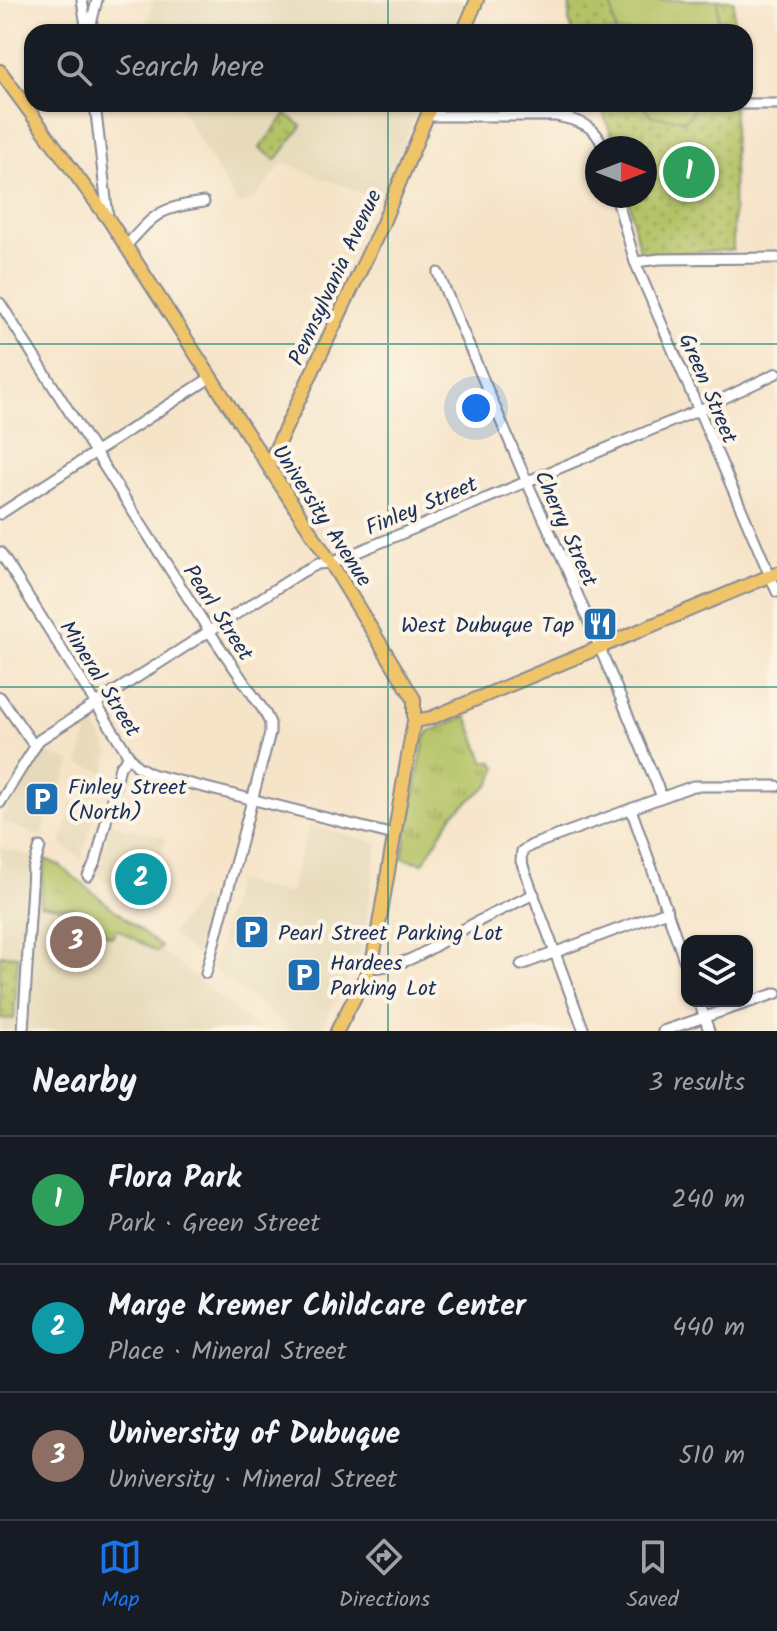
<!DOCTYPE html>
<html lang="en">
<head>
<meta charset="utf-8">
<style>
  body { margin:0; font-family:Kalam,sans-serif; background:#20242c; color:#f1f3f6 }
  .controls { position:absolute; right:24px; bottom:24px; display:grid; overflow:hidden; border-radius:16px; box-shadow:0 2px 6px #0004 }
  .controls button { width:72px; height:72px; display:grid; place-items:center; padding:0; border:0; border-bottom:2px solid #363941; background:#171b24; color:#f1f3f6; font:40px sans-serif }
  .compass { position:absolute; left:585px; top:136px; width:72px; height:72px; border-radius:50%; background:#171b24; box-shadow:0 2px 6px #0004; rotate:90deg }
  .you { position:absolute; left:476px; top:408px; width:28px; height:28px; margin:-20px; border:6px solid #fff; border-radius:50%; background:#1a73e8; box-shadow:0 0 0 12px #1a73e833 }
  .badge { display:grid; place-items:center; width:52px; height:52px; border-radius:50%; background:#1a73e8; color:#fff; font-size:26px; font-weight:700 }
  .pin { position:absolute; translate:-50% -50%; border:4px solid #fff; box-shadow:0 2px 8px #0006 }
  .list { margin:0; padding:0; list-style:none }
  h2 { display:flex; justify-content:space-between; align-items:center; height:104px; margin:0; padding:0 32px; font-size:34px }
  h2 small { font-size:26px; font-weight:400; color:#9ea1a6 }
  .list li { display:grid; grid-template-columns:52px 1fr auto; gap:24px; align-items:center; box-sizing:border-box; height:128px; padding:0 32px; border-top:2px solid #363941 }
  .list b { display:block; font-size:30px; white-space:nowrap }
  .list p { margin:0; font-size:26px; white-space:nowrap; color:#9ea1a6 }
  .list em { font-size:26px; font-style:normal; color:#9ea1a6 }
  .icon { flex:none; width:44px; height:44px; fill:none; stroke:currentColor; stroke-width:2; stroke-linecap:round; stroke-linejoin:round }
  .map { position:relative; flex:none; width:777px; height:1031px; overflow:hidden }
  .search { position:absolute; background:#171b24; box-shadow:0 2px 6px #0004; left:24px; right:24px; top:24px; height:88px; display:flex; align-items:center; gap:20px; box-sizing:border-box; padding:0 28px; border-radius:24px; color:#9ea1a6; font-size:30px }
  .sheet { height:488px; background:#171b24 }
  nav { display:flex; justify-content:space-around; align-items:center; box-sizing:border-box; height:112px; border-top:2px solid #363941; background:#171b24; font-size:22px; color:#9ea1a6 }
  nav a { display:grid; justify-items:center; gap:4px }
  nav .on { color:#1a73e8 }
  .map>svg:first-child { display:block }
</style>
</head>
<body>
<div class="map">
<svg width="777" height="1031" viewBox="0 0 777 1031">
  <defs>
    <pattern id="grass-tufts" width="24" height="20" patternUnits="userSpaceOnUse" patternTransform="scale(2)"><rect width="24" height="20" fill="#b4c265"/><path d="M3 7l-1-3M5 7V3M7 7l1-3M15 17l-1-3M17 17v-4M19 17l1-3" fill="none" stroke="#929e56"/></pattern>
    <pattern id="park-dots" width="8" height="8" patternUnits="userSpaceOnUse" patternTransform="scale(2)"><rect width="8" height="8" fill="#b4c265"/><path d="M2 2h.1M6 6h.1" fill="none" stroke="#929e56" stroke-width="1.8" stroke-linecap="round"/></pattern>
  </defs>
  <rect width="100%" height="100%" fill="#fcf5e5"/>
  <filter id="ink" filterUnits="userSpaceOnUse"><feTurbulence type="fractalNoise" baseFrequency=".0125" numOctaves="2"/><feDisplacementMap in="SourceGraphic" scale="16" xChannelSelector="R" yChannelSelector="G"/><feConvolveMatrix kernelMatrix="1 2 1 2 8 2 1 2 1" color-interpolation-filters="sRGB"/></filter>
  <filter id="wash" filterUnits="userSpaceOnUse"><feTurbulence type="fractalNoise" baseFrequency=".006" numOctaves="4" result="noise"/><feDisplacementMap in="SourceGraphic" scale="32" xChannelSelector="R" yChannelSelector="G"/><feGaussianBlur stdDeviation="1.8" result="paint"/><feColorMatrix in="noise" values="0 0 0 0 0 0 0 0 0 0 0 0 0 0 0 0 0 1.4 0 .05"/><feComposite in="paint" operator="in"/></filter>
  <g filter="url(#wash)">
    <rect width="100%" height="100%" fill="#f6e4c9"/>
    <g fill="#e7daba">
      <polygon points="153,0 456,0 462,4 450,32 145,32"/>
      <polygon points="178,104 420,104 380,200 283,163 254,200 237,204"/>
      <polygon points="91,718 110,753 105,772 79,764"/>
      <polygon points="39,751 72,761 57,798 53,798 42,837 0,821"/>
      <polygon points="72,803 95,811 82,860 61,843"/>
      <polygon points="110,824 166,838 160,861 168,863 135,905 98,875"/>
      <polygon points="309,825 378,843 362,947 320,1031 290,1031 213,969 235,881 289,894"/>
      <polygon points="0,847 39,859 62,870 261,1031 0,1031"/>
      <polygon points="200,897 210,905 196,955 171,934"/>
    </g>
    <g fill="url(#grass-tufts)" stroke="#687862" stroke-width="2">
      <polygon points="467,716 484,761 493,762 497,767 491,783 453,814 423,863 402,858 424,740 428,732"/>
      <path d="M45 859 59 865 161 947 157 952 117 929 112 937C100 930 94 934 83 930L75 908 40 905Z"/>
      <polygon points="59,910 70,910 73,914 84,944 79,952 58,938"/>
    </g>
    <g fill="url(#park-dots)" stroke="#687862" stroke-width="2">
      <polygon points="570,0 734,0 734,32 573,32 569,21"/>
      <polygon points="600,104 734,104 733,250 640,256 628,196 645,196 645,148 616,148"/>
      <polygon points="286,114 302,126 276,160 260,148"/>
      <polygon points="0,955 18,956 14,1019 0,1018"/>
    </g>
    <g fill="#b4c265" stroke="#687862" stroke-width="2">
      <polygon points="610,0 718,0 718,31 616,32"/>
      <polygon points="640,104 698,104 685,120 652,116"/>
    </g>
  </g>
  <g filter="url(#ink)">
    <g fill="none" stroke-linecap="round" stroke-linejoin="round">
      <g stroke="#888a94" stroke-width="13">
        <g id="minor">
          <polyline points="82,0 87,32"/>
          <polyline points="89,32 97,0"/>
          <polyline points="95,104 108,217"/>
          <polyline points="734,104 777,104"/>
          <path d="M427 116H556C577 120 597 125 603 148"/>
          <polyline points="616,196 635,262 777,592"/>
          <path d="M126 246C156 213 159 208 204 202"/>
          <polyline points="635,262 660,259 777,258"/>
          <polyline points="438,273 526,480 566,567 662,797"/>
          <polyline points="0,303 213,637 264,711 270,723 270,733 206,973"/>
          <polyline points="0,514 210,378"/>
          <polyline points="0,552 129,756 120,767 96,861 88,876"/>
          <polyline points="0,697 35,747"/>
          <polyline points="129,756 137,766 151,774 394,835"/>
          <polyline points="0,803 39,740 302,572 318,564 331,563 699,410 777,373"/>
          <polyline points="631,809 687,968"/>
          <polyline points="521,965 667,911"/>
          <path d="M370 968C408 966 424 952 455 934 480 919 508 907 534 894"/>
          <polyline points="699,1001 709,1031"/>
          <polyline points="23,1031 33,870 40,847"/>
          <polyline points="584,1031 521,861 522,851 532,845 693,786 777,786"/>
          <polyline points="663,1031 777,993"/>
        </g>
      </g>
      <g stroke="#888a94" stroke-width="16">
        <g id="major">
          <polyline points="463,32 477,0"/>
          <polyline points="0,71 109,220 331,563 414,699 414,721 374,953 370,968 337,1031"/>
          <polyline points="268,465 382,225 432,104"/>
          <polyline points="414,721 431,718 777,573"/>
        </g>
      </g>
      <use href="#minor" stroke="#fff" stroke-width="9"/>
      <use href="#major" stroke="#f0c469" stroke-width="12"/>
    </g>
  </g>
  <path fill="none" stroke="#0f766e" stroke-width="2" stroke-opacity="0.55" d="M388 0V32M388 104V1031M0 344H777M0 687H777"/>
  <defs>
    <g id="restaurant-square" transform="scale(1.8)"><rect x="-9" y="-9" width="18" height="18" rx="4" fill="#1f6fb2" stroke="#fcf5e5"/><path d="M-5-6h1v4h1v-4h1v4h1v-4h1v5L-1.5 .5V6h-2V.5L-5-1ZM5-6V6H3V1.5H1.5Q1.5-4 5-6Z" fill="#fff"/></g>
    <g id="parking-square" transform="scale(1.8)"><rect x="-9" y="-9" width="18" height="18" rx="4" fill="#1f6fb2" stroke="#fcf5e5"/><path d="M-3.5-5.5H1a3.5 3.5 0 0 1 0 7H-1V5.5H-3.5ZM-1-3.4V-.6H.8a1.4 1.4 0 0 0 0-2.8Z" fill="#fff"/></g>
  </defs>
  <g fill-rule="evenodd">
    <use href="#restaurant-square" x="600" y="624"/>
    <use href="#parking-square" x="42" y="799"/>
    <use href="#parking-square" x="252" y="932"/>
    <use href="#parking-square" x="304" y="975"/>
  </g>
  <g text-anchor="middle" stroke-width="8" stroke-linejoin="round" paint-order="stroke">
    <g font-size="22" fill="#1b2f5e" stroke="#fcf5e5">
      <text transform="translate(334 277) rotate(-65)" y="8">Pennsylvania Avenue</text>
      <text transform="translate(709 388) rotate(67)" y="8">Green Street</text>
      <text transform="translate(421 505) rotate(-23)" y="8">Finley Street</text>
      <text transform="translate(323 515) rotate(57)" y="8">University Avenue</text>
      <text transform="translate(567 528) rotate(66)" y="8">Cherry Street</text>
      <text transform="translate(219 612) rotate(57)" y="8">Pearl Street</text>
      <text transform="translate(101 678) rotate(58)" y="8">Mineral Street</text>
    </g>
    <g font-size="22" fill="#1b2f5e" stroke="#fcf5e5" text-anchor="start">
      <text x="574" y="632" text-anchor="end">West Dubuque Tap</text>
      <text x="68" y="794">Finley Street<tspan x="68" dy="25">(North)</tspan></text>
      <text x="278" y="940">Pearl Street Parking Lot</text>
      <text x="330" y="970">Hardees<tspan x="330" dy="25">Parking Lot</tspan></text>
    </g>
  </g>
</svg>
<div class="controls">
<button><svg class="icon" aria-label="layers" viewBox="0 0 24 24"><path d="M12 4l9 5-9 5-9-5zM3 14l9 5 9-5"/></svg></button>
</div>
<svg class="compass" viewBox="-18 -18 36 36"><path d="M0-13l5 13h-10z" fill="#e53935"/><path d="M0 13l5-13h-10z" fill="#9ea1a6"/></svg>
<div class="you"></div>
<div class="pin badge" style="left:689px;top:172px;background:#2e9e5b">1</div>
<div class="pin badge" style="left:141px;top:879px;background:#0f9aa8">2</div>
<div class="pin badge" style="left:76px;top:942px;background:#8d6e63">3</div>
<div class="search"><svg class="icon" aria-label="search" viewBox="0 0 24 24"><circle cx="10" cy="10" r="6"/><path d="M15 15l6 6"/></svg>Search here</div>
</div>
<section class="sheet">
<h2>Nearby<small>3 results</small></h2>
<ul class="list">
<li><span class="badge" style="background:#2e9e5b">1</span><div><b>Flora Park</b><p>Park · Green Street</p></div><em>240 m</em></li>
<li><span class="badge" style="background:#0f9aa8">2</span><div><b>Marge Kremer Childcare Center</b><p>Place · Mineral Street</p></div><em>440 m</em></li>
<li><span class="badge" style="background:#8d6e63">3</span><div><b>University of Dubuque</b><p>University · Mineral Street</p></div><em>510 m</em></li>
</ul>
</section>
<nav>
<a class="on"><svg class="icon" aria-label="map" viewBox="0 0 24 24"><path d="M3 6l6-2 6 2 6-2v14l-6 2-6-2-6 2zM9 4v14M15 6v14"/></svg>Map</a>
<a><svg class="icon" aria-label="directions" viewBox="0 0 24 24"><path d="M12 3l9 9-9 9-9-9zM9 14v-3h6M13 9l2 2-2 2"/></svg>Directions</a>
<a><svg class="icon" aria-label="saved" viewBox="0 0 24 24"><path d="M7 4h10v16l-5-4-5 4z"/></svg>Saved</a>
</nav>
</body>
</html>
